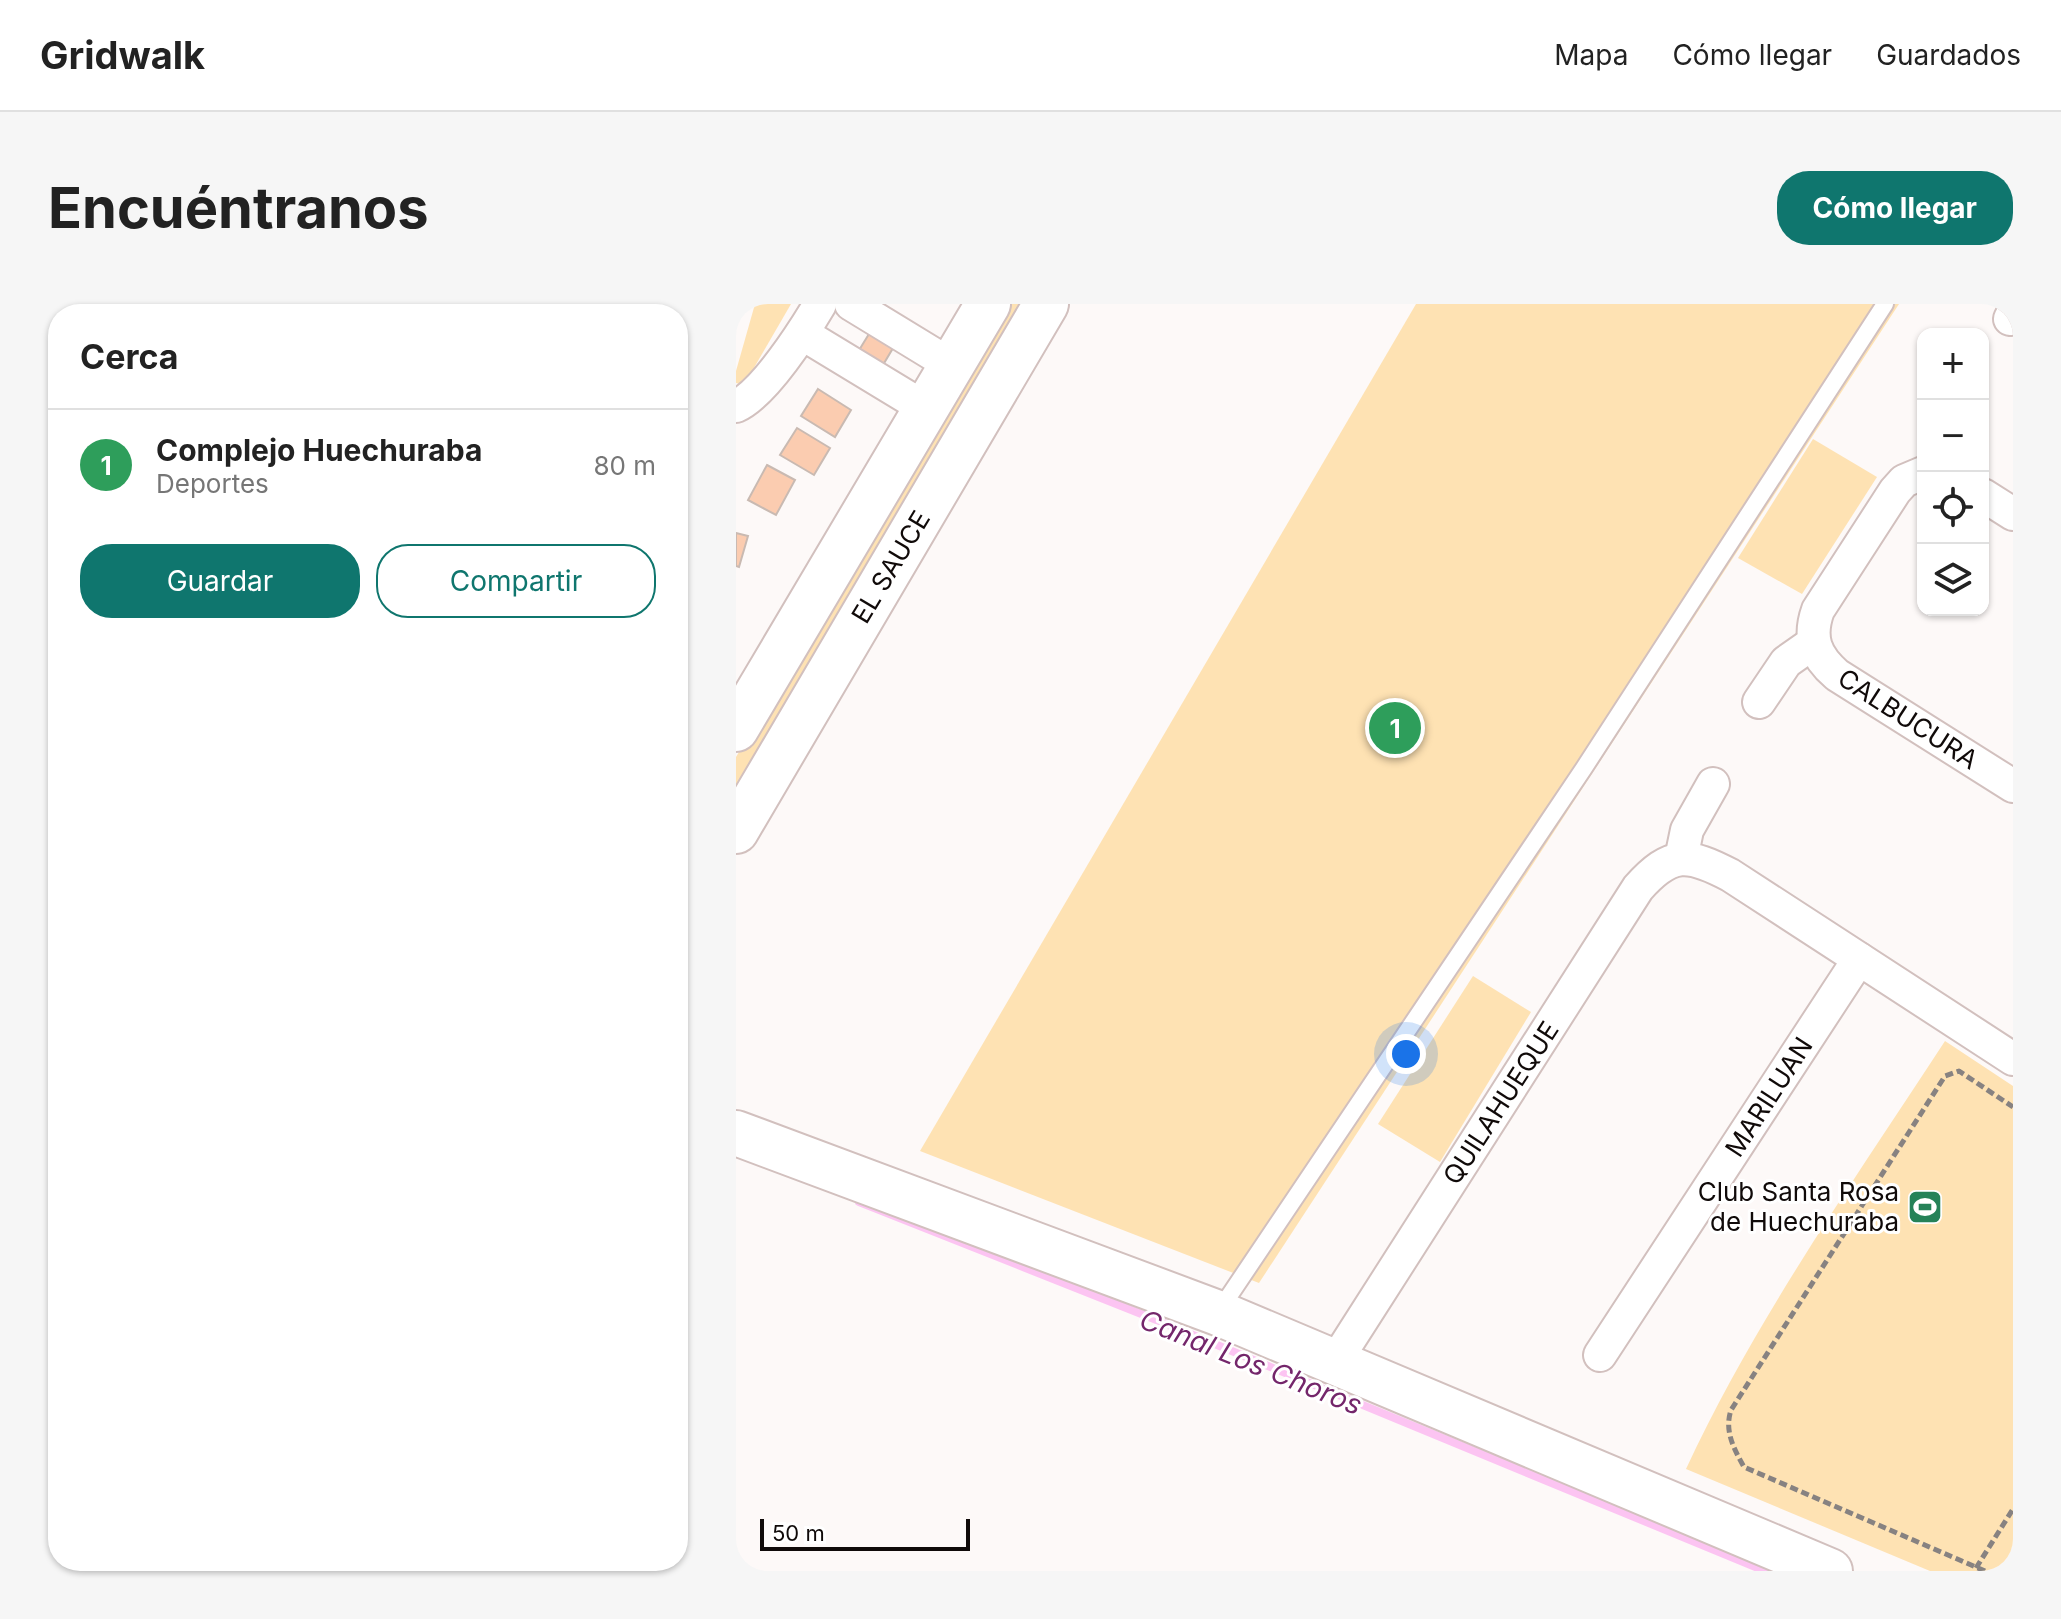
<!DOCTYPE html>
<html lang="es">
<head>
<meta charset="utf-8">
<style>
  body { margin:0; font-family:Inter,sans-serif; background:#f6f6f6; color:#222 }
  .controls { position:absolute; right:24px; top:24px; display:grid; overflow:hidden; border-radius:16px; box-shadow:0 2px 6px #0004 }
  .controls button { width:72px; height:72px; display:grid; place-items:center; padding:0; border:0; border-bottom:2px solid #e0e0e0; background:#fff; color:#222; font:40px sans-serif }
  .scale { position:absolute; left:24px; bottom:20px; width:210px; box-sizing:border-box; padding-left:8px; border:4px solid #100a09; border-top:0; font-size:22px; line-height:28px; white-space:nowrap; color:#100a09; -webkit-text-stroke:6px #fff; paint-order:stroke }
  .you { position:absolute; left:670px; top:750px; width:28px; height:28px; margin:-20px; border:6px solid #fff; border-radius:50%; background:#1a73e8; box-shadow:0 0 0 12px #1a73e833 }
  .badge { display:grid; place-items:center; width:52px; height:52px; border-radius:50%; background:#0f766e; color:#fff; font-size:26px; font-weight:700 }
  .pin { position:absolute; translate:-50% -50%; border:4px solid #fff; box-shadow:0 2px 8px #0006 }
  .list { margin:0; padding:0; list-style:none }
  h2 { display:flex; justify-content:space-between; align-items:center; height:104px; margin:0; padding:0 32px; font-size:34px }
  h2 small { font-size:26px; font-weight:400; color:#767676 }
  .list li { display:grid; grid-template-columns:52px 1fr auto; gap:24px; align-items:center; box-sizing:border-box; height:112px; padding:0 32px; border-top:2px solid #e0e0e0 }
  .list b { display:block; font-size:30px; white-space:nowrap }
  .list p { margin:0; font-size:26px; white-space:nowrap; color:#767676 }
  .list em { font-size:26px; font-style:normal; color:#767676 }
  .actions { display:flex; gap:16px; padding:24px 32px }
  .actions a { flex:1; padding:18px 0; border:2px solid #0f766e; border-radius:32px; text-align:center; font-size:28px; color:#0f766e }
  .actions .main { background:#0f766e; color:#fff }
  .icon { flex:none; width:44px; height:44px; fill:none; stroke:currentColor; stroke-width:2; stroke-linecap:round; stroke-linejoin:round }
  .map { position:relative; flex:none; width:1277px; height:1267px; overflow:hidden; border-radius:32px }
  header { display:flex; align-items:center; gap:48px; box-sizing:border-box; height:112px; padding:0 40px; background:#fff; border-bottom:2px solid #e0e0e0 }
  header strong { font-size:38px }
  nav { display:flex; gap:44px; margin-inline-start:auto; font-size:28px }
  .intro { display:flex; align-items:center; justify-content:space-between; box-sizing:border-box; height:192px; padding:0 48px }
  h1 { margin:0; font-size:56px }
  .button { padding:20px 36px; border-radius:32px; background:#0f766e; color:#fff; font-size:28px; font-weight:700 }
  main { display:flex; gap:48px; padding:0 48px }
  aside { flex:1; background:#fff; border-radius:32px; box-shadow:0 2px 6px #0004 }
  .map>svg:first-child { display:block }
</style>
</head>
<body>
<header>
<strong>Gridwalk</strong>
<nav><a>Mapa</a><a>Cómo llegar</a><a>Guardados</a></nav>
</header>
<div class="intro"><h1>Encuéntranos</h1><a class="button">Cómo llegar</a></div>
<main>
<aside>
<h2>Cerca<small></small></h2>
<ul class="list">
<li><span class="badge" style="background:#2e9e5b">1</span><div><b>Complejo Huechuraba</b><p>Deportes</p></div><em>80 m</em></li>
</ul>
<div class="actions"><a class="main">Guardar</a><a>Compartir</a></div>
</aside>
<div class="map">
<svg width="1277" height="1267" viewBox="0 0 1277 1267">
  <rect width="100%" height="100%" fill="#fdf9f8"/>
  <g fill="#fee2b3">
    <polygon points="19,0 55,0 8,81 0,79 0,67"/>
    <polygon points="270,0 291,0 0,495 0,453"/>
    <polygon points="680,0 1163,0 523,979 184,847"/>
    <polygon points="1077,135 1141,173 1066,290 1002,254"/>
    <polygon points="737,672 795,708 704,858 642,820"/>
    <path d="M1209 737 1277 782V1267H1194L950 1165C1020 1014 1118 877 1209 737Z"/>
  </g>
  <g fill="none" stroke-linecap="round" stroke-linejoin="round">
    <polyline stroke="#fcc4f2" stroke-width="8" points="123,898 423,1017 1029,1267"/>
  </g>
  <g fill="#fbccb0" stroke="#c9bab2" stroke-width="2">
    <polygon points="136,25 160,39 141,71 117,56"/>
    <polygon points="82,85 115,106 99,133 65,112"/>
    <polygon points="61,124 94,144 78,171 44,151"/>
    <polygon points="31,161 59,176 40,211 12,196"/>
    <polygon points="0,229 12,232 3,263 0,262"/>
  </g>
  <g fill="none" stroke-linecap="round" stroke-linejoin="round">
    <g stroke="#d2c0be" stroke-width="20">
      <polyline id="lane" points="483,1007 848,464 1149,0"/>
    </g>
    <g stroke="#d2c0be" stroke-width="36">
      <g id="street">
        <polyline points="115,0 215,61"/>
        <polyline points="1274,15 1277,9"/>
        <polyline points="67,30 189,104"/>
        <path d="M0 102C28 90 68 27 84 0"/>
        <path d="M1187 169 1168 177 1159 187 1082 306C1072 334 1079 352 1101 371L1277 482"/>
        <polyline points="1247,191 1277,210"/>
        <polyline points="1023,398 1050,358 1077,339"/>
        <polyline points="945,555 951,526 977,480"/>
        <polyline points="864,1051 1123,655"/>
        <path d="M599 1058 902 584C935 547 952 549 994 571L1277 755"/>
      </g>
    </g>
    <g stroke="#d2c0be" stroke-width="48">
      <g id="secondary">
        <polyline points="0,425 252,0"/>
        <polyline points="0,527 310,0"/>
        <polyline points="0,829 482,1009 1094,1267"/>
      </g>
    </g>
    <g stroke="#878281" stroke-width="5" stroke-dasharray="8 4" stroke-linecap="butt">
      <polyline points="1240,1264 1277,1205"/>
      <path d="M1249 1267 1008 1163C998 1145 988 1127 995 1106L1209 772 1223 767 1277 803"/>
    </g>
    <use href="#lane" stroke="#fff" stroke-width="16"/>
    <use href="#street" stroke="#fff" stroke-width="32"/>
    <use href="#secondary" stroke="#fff" stroke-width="44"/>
  </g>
  <defs>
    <g id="stadium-square" transform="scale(1.8)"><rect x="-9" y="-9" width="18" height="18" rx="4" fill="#258258" stroke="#fff"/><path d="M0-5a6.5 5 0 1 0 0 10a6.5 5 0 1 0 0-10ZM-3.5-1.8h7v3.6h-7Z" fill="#fff"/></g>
  </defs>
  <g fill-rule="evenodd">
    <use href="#stadium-square" x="1189" y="903"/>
  </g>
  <g text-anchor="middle" stroke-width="6" stroke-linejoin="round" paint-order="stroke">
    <g font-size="26" fill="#100a09" stroke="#fff">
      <text transform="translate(155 263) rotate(-59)" y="9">EL SAUCE</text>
      <text transform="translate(1172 415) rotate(33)" y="9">CALBUCURA</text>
      <text transform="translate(1033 793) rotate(-57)" y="9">MARILUAN</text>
      <text transform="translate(765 799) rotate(-57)" y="9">QUILAHUEQUE</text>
    </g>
    <g font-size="26" fill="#100a09" stroke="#fff" text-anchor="end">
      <text x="1163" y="897">Club Santa Rosa<tspan x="1163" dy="30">de Huechuraba</tspan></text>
    </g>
    <g font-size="28" font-style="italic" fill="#74266b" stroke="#fff">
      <text transform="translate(515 1058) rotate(22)" y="10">Canal Los Choros</text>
    </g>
  </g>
</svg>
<div class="controls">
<button>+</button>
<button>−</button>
<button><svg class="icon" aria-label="locate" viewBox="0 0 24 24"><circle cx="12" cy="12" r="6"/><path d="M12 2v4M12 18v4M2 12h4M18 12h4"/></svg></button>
<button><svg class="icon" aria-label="layers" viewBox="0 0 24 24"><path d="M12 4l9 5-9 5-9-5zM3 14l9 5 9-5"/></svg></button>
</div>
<div class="scale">50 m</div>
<div class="you"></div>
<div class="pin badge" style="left:659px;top:424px;background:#2e9e5b">1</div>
</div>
</main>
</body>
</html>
